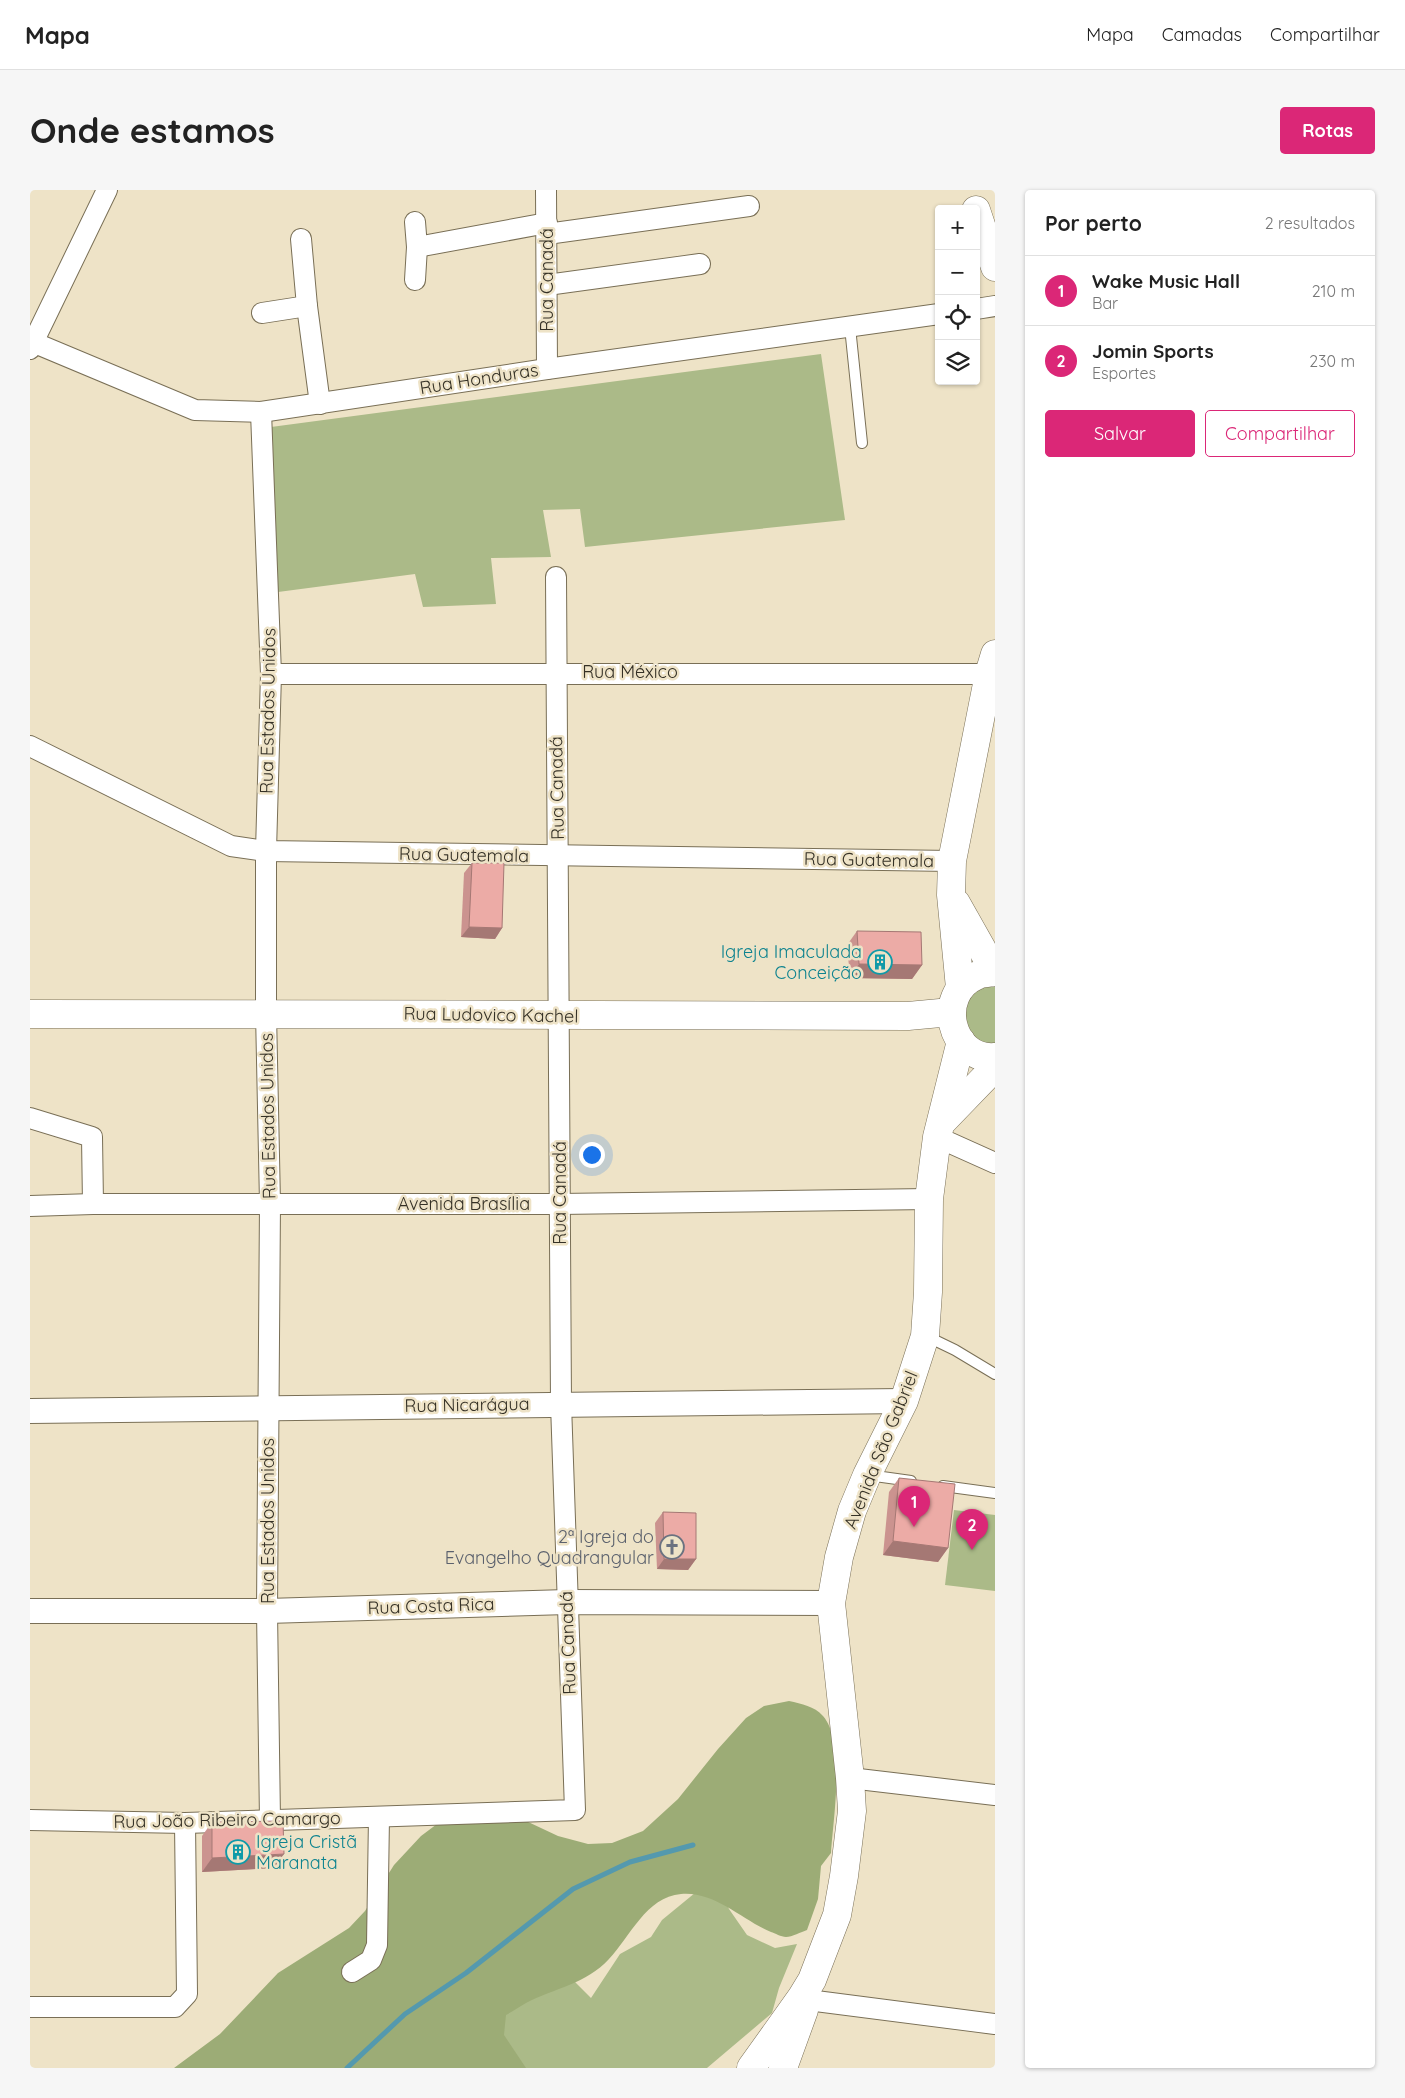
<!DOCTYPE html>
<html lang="pt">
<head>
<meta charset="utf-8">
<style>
  body { margin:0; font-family:Quicksand,sans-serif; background:#f6f6f6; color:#222 }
  .controls { position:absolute; right:15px; top:15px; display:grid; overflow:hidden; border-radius:5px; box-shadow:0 1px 4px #0004 }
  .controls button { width:45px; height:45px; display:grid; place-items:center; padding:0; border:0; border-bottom:1px solid #e0e0e0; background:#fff; color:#222; font:25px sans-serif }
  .you { position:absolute; left:561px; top:964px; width:18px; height:18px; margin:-12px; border:4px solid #fff; border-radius:50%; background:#1a73e8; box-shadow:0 0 0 8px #1a73e833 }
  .badge { display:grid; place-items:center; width:32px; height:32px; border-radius:50%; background:#db2777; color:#fff; font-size:16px; font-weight:700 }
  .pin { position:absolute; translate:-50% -41px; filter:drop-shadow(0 1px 2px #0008) }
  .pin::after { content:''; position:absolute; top:26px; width:18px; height:15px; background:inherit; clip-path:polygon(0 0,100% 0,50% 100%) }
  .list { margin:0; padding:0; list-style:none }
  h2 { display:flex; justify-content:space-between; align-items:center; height:65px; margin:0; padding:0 20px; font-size:21px }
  h2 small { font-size:16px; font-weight:400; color:#767676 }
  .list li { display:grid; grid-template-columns:32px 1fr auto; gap:15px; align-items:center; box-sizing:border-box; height:70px; padding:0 20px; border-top:1px solid #e0e0e0 }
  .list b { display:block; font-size:19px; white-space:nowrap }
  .list p { margin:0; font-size:16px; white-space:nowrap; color:#767676 }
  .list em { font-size:16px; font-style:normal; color:#767676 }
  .actions { display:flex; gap:10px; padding:15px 20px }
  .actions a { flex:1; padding:11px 0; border:1px solid #db2777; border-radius:5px; text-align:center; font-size:18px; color:#db2777 }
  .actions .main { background:#db2777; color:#fff }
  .icon { flex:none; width:28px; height:28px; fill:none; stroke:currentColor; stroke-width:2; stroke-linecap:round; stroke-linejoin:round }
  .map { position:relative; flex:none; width:965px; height:1878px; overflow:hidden; border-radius:5px }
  header { display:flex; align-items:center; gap:30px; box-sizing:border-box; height:70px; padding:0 25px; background:#fff; border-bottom:1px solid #e0e0e0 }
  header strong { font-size:24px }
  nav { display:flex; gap:28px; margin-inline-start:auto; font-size:18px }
  .intro { display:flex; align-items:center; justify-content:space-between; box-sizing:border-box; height:120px; padding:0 30px }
  h1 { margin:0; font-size:35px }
  .button { padding:12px 22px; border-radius:5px; background:#db2777; color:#fff; font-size:18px; font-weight:700 }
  main { display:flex; gap:30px; padding:0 30px }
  aside { flex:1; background:#fff; border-radius:5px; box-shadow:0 1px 4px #0004 }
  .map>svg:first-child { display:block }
</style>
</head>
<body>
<header>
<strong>Mapa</strong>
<nav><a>Mapa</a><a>Camadas</a><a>Compartilhar</a></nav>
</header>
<div class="intro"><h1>Onde estamos</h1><a class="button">Rotas</a></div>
<main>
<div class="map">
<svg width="965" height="1878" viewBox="0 0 965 1878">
  <rect width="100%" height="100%" fill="#eee3c7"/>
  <g fill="#abba88">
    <polygon points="791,164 815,330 555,357 550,319 513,320 521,367 461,368 466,414 393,417 385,384 248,402 241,237"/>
    <polygon points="965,788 965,861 941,854 930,808"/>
    <polygon points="924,1320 965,1325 965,1401 915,1395"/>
    <polygon points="686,1689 699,1719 717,1745 745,1758 767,1754 749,1798 742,1823 677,1878 446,1878 452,1832 539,1786 561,1808 590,1764 621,1747 632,1730 671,1698"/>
  </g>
  <path fill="#9cac76" d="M759 1511C772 1514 784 1516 793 1526 816 1552 803 1630 801 1663L791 1676 788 1709 777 1740C771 1742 762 1747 756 1747 751 1747 745 1743 741 1742 712 1730 685 1701 651 1704 616 1707 600 1747 579 1769 556 1794 525 1798 496 1813 489 1817 483 1821 476 1825L474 1845 496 1878H144L190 1844 248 1783 319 1738 335 1721 364 1675 391 1646 411 1631 479 1623 528 1646 558 1654 582 1653 613 1641 648 1609 688 1559 716 1528 734 1516Z"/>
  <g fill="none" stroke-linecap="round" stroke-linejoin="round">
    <polyline stroke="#5499ae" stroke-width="5" points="317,1878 375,1824 436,1783 543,1699 600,1672 663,1655"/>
    <g stroke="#796f56" stroke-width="12">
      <g id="service">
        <polyline points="820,137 832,253"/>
        <polyline points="896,1146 925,1160 965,1184"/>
        <polyline points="838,1285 881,1291"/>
        <polyline points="913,1296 965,1303"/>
      </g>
    </g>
    <g stroke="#796f56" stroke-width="22">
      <g id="minor">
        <polyline points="516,0 517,179"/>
        <polyline points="517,44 719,16"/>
        <polyline points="271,49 277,116 290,214"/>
        <polyline points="387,57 517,33"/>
        <polyline points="385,90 387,57 385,32"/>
        <polyline points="517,95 670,74"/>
        <polyline points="946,119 965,116"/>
        <polyline points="232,123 277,116"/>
        <polyline points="0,151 165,220 231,222 517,179 909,124"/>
        <polyline points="0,159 77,0"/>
        <polyline points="231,222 241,484 236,661 236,823 240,1013 237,1421 240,1630"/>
        <polyline points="241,484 959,484"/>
        <polyline points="0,556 201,656 236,661 922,671"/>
        <polyline points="0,928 62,947 63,1014"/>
        <polyline points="907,947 965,973"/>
        <polyline points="0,1016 63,1014 529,1014 899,1009"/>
        <polyline points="820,1588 965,1605"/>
        <polyline points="0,1630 155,1633 545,1620 531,1214 526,387"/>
        <polyline points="322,1782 341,1770 347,1755 349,1627"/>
        <polyline points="778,1810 965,1834"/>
        <polyline points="0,1817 145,1817 157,1804 155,1633"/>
      </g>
    </g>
    <g stroke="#796f56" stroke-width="26">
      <g id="tertiary">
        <polyline points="0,1221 874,1211"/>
        <polyline points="0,1421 237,1421 537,1412 801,1413"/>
      </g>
    </g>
    <g stroke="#796f56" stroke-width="29">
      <g id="secondary">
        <polyline points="946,20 965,77"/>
        <polyline points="926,713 965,782"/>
        <path d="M965 782C959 783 951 783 946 786 905 804 920 871 965 867"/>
        <polyline points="930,798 921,705 922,671 959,484 965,464"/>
        <path d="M0 824C293 823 585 826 878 826L921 822"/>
        <polyline points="913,931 965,877"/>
        <polyline points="721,1878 771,1808 782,1790 807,1725 814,1686 822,1621 820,1588 801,1413 809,1367 822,1321 837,1285 874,1211 895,1146 898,1102 899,1009 907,947 931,851"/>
        <polyline points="753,1878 774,1820"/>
      </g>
    </g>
    <use href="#service" stroke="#fff" stroke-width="10"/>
    <use href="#minor" stroke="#fff" stroke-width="20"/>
    <use href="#tertiary" stroke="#fff" stroke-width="24"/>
    <use href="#secondary" stroke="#fff" stroke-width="28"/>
  </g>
  <g fill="#cb938f">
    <polygon points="442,673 472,738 465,749 431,747 434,683"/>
    <polygon points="827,741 892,775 882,789 820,788 817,755"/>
    <polygon points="869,1288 918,1358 908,1372 853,1365 859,1302"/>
    <polygon points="633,1322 666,1369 658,1380 627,1379 625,1333"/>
    <polygon points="182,1632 244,1678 172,1682 172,1646"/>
  </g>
  <g fill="#a57874">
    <polygon points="439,737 472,738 465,749 431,747"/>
    <polygon points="829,774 892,775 882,789 820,788"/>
    <polygon points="863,1351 918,1358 908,1372 853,1365"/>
    <polygon points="634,1369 666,1369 658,1380 627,1379"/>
    <polygon points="254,1664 244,1678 172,1682 182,1668"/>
  </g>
  <g fill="#ecaba6" stroke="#a57874">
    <polygon points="442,673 474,673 472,738 439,737"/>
    <polygon points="827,741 891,742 892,775 829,774"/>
    <polygon points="869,1288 925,1294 918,1358 863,1351"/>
    <polygon points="633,1322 666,1323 666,1369 634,1369"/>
    <polygon points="253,1631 254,1664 182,1668 182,1632"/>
  </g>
  <defs>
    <g id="building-ring" transform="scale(1.25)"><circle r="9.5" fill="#eee3c7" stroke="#0f9aa8" stroke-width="1.5"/><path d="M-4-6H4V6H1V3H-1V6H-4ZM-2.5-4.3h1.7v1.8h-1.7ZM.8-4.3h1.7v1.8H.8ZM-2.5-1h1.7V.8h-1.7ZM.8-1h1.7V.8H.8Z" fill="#0f9aa8"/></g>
    <g id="church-ring" transform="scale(1.25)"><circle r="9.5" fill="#eee3c7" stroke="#6b7280" stroke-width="1.5"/><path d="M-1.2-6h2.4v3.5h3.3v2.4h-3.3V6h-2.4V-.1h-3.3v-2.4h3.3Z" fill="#6b7280"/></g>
  </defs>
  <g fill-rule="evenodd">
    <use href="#building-ring" x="850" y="772"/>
    <use href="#church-ring" x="642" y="1357"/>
    <use href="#building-ring" x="208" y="1662"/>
  </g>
  <g text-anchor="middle" stroke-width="5" stroke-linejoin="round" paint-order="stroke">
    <g font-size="18" fill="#353126" stroke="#eee3c7">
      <text transform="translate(517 90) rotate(-90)" y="6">Rua Canadá</text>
      <text transform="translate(449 189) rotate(-9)" y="6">Rua Honduras</text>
      <text x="600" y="488">Rua México</text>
      <text transform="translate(238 521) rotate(-89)" y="6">Rua Estados Unidos</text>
      <text transform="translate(527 598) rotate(-91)" y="6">Rua Canadá</text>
      <text transform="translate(434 665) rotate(1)" y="6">Rua Guatemala</text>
      <text transform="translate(839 670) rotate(1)" y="6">Rua Guatemala</text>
      <text transform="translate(461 825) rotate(1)" y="6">Rua Ludovico Kachel</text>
      <text transform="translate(238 926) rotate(-91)" y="6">Rua Estados Unidos</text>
      <text transform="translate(530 1003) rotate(-90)" y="6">Rua Canadá</text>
      <text x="434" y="1020">Avenida Brasília</text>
      <text transform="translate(437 1215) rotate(-1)" y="6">Rua Nicarágua</text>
      <text transform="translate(851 1260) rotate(-68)" y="6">Avenida São Gabriel</text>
      <text transform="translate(238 1331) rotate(-90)" y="6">Rua Estados Unidos</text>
      <text transform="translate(401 1416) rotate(-2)" y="6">Rua Costa Rica</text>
      <text transform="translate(538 1453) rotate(-92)" y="6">Rua Canadá</text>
      <text transform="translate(197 1630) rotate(-1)" y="6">Rua João Ribeiro Camargo</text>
    </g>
    <g font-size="18" fill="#0d838f" stroke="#eee3c7" text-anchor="end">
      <text x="832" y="768">Igreja Imaculada<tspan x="832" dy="21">Conceição</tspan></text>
      <text x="226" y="1658" text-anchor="start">Igreja Cristã<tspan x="226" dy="21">Maranata</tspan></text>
    </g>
    <g font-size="18" fill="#5b616d" stroke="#eee3c7" text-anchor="end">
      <text x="624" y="1353">2ª Igreja do<tspan x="624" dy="21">Evangelho Quadrangular</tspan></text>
    </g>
  </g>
</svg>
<div class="controls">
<button>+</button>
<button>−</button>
<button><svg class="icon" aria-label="locate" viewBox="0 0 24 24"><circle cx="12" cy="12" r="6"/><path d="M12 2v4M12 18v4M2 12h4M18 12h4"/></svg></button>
<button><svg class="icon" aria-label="layers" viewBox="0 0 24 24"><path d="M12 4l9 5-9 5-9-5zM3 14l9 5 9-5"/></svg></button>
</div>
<div class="you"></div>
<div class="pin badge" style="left:884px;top:1337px">1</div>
<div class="pin badge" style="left:942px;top:1360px">2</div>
</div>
<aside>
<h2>Por perto<small>2 resultados</small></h2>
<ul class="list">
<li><span class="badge">1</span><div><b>Wake Music Hall</b><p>Bar</p></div><em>210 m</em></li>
<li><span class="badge">2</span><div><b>Jomin Sports</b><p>Esportes</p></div><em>230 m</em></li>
</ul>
<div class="actions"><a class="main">Salvar</a><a>Compartilhar</a></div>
</aside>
</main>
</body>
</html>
